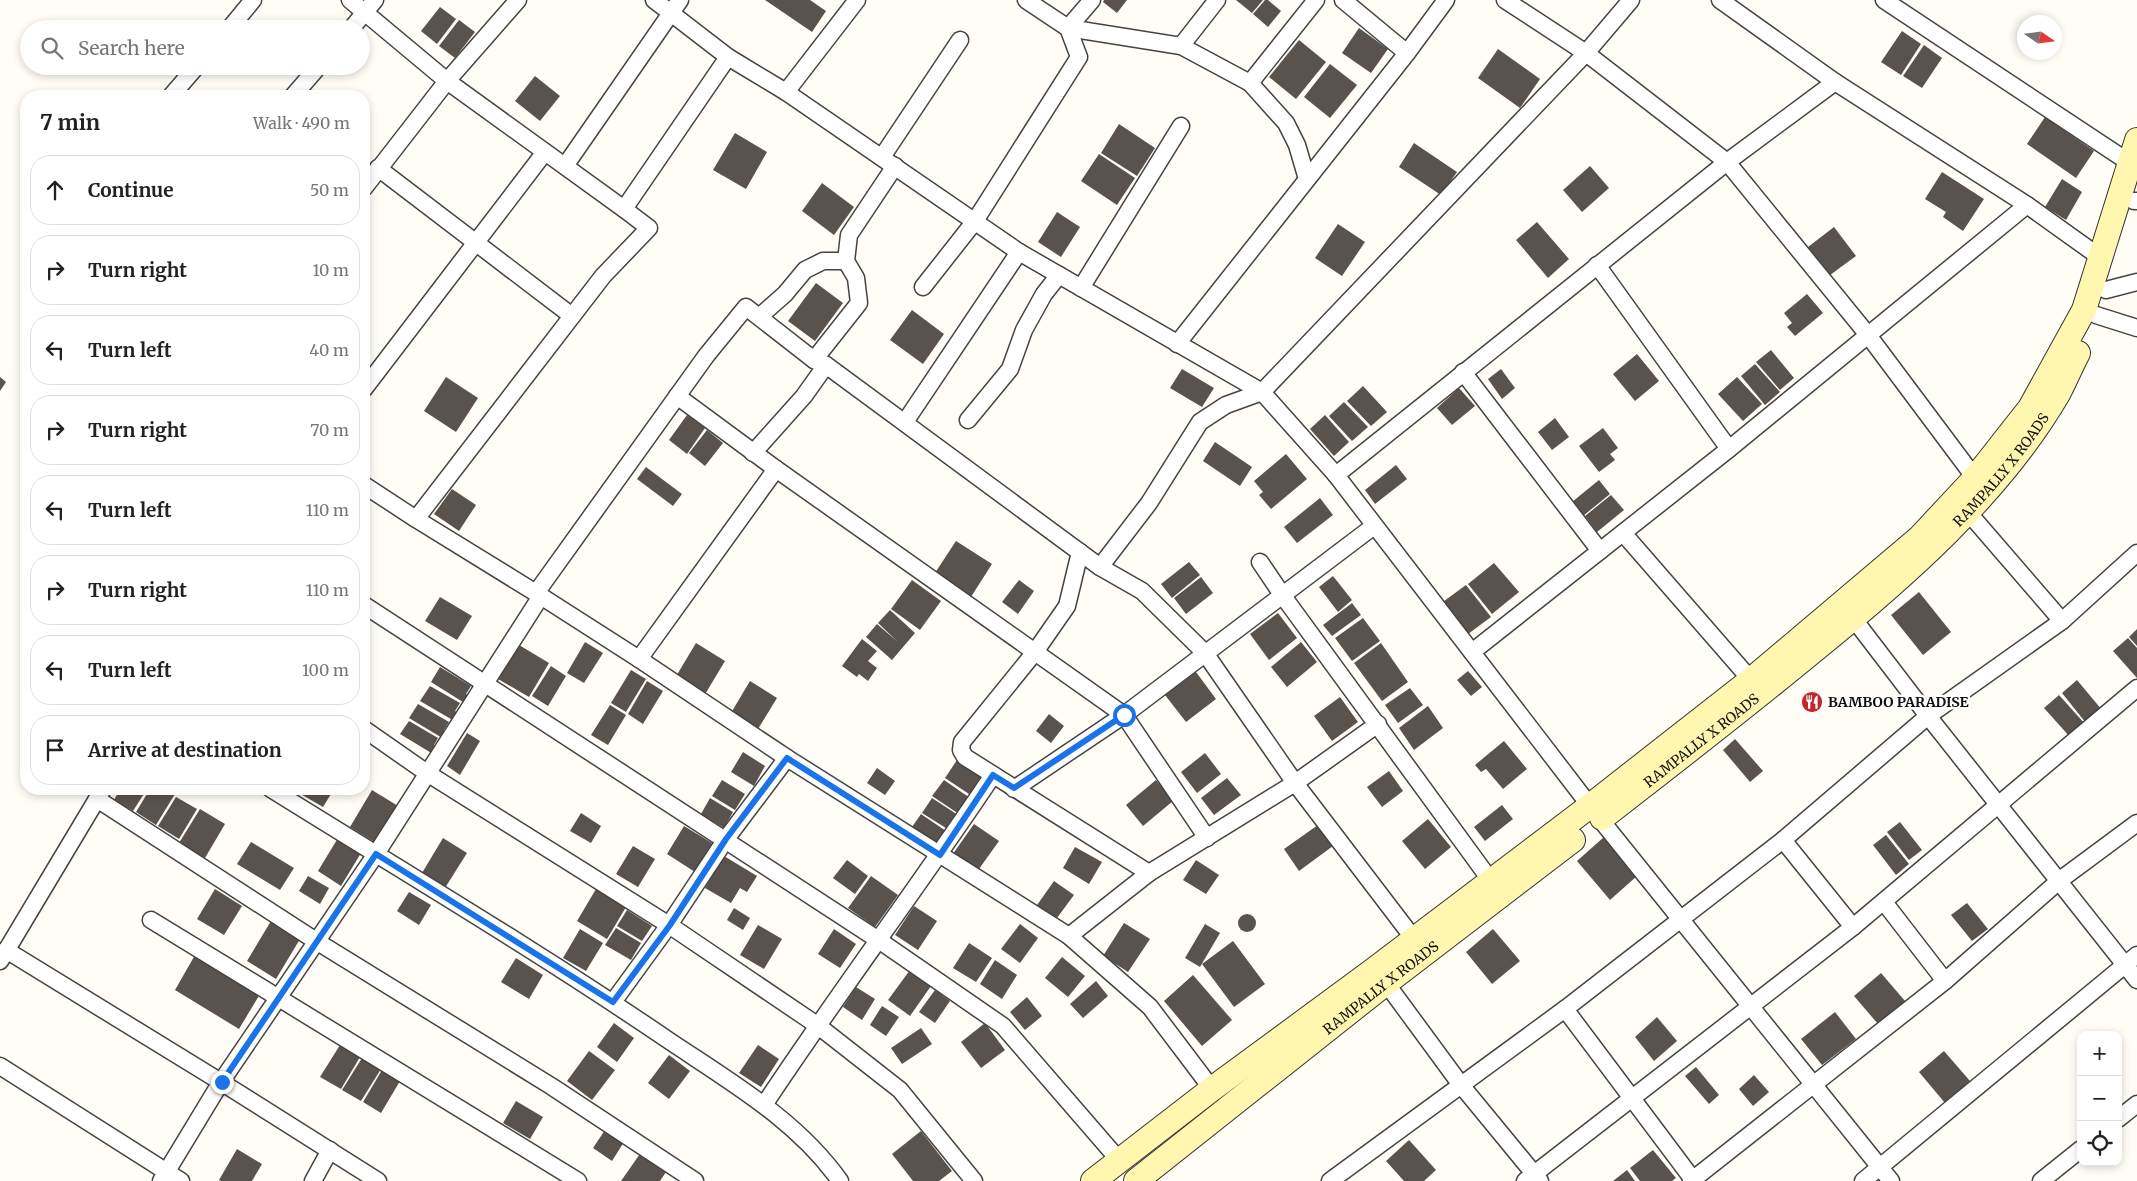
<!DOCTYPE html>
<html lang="en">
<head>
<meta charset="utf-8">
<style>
  body { margin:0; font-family:Merriweather,serif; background:#f2f2f2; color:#222 }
  .controls { position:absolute; right:15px; bottom:15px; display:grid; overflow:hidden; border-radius:10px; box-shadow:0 2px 8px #0003 }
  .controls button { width:45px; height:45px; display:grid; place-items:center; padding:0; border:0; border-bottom:1px solid #e0e0e0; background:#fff; color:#222; font:25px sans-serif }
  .compass { position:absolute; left:2017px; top:15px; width:45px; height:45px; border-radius:50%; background:#fff; box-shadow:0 2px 8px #0003; rotate:103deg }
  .stop { position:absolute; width:15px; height:15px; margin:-11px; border:4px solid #1a73e8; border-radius:50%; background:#fff }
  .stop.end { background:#1a73e8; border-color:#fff; box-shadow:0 1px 5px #0008 }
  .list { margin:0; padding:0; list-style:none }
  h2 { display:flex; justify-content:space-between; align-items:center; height:65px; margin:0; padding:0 20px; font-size:21px }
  h2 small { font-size:16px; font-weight:400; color:#767676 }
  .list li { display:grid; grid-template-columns:32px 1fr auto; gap:15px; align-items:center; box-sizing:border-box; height:70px; margin:0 10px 10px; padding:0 10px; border:1px solid #e0e0e0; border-radius:20px }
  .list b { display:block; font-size:19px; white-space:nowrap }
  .list em { font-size:16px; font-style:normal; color:#767676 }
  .icon { flex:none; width:28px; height:28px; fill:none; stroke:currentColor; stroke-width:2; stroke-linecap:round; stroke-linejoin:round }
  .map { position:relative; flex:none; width:2137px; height:1181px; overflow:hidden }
  .search { position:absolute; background:#fff; box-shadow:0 2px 8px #0003; left:20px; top:20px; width:350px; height:55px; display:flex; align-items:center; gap:12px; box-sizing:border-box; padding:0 18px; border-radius:28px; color:#767676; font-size:19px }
  .panel { position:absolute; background:#fff; box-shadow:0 2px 8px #0003; left:20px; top:90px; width:350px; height:705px; border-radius:20px }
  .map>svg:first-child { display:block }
</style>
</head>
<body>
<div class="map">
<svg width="2137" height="1181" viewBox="0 0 2137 1181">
  <rect width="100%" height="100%" fill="#fffdf5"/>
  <g fill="#5a524d">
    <polygon points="765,0 810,0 826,11 812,32"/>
    <polygon points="1104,0 1127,0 1117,13 1103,2"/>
    <polygon points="1236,0 1263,0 1252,13"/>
    <polygon points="1265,0 1268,0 1281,11 1268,27 1253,14"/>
    <polygon points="440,7 456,19 437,44 421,31"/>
    <polygon points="459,20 475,32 455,58 439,46"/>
    <polygon points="1359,28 1388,49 1371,73 1342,53"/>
    <polygon points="1902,31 1921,44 1901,75 1881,62"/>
    <polygon points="1299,40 1326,62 1296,99 1269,77"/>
    <polygon points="1924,45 1942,58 1922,88 1903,76"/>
    <polygon points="1498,49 1540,79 1520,108 1478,78"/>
    <polygon points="1330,64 1357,85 1330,118 1304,97"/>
    <polygon points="535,76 560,96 540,121 515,101"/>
    <polygon points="2045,117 2094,151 2076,178 2027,144"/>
    <polygon points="1119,124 1155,148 1137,176 1101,153"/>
    <polygon points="735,133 767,152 746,189 713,170"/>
    <polygon points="1414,143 1457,172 1441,195 1399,167"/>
    <polygon points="1099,154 1135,178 1117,205 1081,181"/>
    <polygon points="1590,166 1609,188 1582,212 1563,190"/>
    <polygon points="1942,172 1984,199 1963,231 1943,217 1946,212 1925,199"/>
    <polygon points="2062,179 2082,192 2066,220 2045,207"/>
    <polygon points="822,183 854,207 834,235 802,211"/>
    <polygon points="1057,212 1080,227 1061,257 1038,242"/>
    <polygon points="1537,222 1569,259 1548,278 1516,240"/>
    <polygon points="1338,224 1365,242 1342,276 1315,258"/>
    <polygon points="1834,227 1856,256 1826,278 1814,262 1818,260 1808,247"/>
    <polygon points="816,283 843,303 815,341 788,321"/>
    <polygon points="1807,294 1823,313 1795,336 1787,327 1792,323 1784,313"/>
    <polygon points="912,310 944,334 923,364 890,340"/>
    <polygon points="1771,350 1794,378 1780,390 1756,362"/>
    <polygon points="1637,354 1659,381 1635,401 1613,374"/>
    <polygon points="1755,364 1780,392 1765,405 1741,376"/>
    <polygon points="1182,369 1214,388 1202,407 1170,388"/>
    <polygon points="1501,369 1515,388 1502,399 1488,379"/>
    <polygon points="0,377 6,382 0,391"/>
    <polygon points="446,377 478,398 456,432 424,411"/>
    <polygon points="1737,377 1762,404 1743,421 1718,394"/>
    <polygon points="1363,386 1387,412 1371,426 1347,401"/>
    <polygon points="1459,388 1475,406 1452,425 1437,408"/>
    <polygon points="1344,402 1368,427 1352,441 1329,416"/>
    <polygon points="687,415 705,428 687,454 669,440"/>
    <polygon points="1325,415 1349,442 1334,456 1310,429"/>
    <polygon points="1555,418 1569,437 1552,450 1538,432"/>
    <polygon points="1603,428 1618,448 1610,454 1615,460 1599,472 1579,446"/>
    <polygon points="707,430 723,443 705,466 689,453"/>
    <polygon points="1215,442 1252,467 1240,486 1203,461"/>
    <polygon points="1286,454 1307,479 1271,509 1259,495 1263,492 1254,481"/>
    <polygon points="1396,465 1407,479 1375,504 1365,490"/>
    <polygon points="646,467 682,494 673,506 637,479"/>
    <polygon points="1599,480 1610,494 1583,516 1572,502"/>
    <polygon points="452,489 476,505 459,531 434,514"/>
    <polygon points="1611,495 1624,510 1597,532 1585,516"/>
    <polygon points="1320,498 1333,515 1297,543 1284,527"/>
    <polygon points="956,541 992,564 969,600 933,576"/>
    <polygon points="1189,562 1200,575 1172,598 1161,584"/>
    <polygon points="1494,563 1519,592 1492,614 1468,584"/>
    <polygon points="1333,576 1352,600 1338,612 1319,587"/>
    <polygon points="1201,577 1213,593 1186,614 1174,598"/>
    <polygon points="912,580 941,601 920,630 891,609"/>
    <polygon points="1019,580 1034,591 1018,614 1002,602"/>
    <polygon points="1466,585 1491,617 1464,637 1440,604"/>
    <polygon points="1919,592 1951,632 1923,655 1891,615"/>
    <polygon points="440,597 472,616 457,640 425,621"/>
    <polygon points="1352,603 1361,615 1332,636 1323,625"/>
    <polygon points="890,610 915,633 892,660 866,637 877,624 898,642 878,623"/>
    <polygon points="1278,613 1297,638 1269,660 1250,634"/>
    <polygon points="1363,618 1380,641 1352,661 1335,638"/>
    <polygon points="2137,629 2137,646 2129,637"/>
    <polygon points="2128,638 2137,648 2137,678 2113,651"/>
    <polygon points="862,639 877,651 868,661 877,668 868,681 859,674 857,677 842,666"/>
    <polygon points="585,642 603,653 584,683 567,673"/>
    <polygon points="1301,642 1317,662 1287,687 1271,667"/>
    <polygon points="696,643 725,661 704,696 675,678"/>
    <polygon points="1381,643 1408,682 1382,701 1354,663"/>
    <polygon points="519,645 549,663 529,697 498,679"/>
    <polygon points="551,666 566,676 548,706 532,696"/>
    <polygon points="440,667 471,686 466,694 470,696 466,704 431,682"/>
    <polygon points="631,670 646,679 626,712 611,703"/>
    <polygon points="1468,671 1482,687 1471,696 1457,680"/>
    <polygon points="1196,672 1216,699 1186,722 1165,695"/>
    <polygon points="2077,680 2102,710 2086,723 2062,693"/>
    <polygon points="647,681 663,691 643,724 628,714"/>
    <polygon points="750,681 777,698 755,734 728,718"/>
    <polygon points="430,686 460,703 455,711 460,714 456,722 420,701"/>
    <polygon points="1410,688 1423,705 1398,723 1385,705"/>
    <polygon points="2059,695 2085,724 2070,737 2044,708"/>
    <polygon points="1340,697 1358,722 1332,741 1314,716"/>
    <polygon points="418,704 449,722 444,730 448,732 444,739 409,718"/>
    <polygon points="610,705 626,715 608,745 591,735"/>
    <polygon points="1428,706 1443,728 1414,750 1399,728"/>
    <polygon points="1049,714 1064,726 1051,743 1036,731"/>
    <polygon points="409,721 438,738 434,745 438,747 433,754 400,734"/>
    <polygon points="467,733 480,741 460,775 447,766"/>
    <polygon points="1735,739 1763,771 1750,782 1723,750"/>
    <polygon points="1504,741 1527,769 1503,789 1486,769 1481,772 1475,765"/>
    <polygon points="743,752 765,766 754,786 731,772"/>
    <polygon points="1205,753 1221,774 1197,793 1181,772"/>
    <polygon points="957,760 983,777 972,796 945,778"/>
    <polygon points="877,768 895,781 885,795 867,783"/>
    <polygon points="1389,771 1403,791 1382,807 1367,787"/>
    <polygon points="1227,778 1241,795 1214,815 1201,798"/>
    <polygon points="722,780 745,794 735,810 712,796"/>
    <polygon points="944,780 970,798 959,814 932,796"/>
    <polygon points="1156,780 1173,801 1143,826 1126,805"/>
    <polygon points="120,789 147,789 133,811 114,800"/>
    <polygon points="150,789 167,789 175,794 156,825 136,812"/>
    <polygon points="292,789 334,789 323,807"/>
    <polygon points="372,790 403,809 381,846 350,827"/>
    <polygon points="176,797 197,809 179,839 158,826"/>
    <polygon points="710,798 733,812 724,828 701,814"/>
    <polygon points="932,798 958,815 949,830 922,813"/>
    <polygon points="1502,805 1513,819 1485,841 1474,827"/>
    <polygon points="200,809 225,824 205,858 179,843"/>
    <polygon points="581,813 601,826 591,843 570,831"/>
    <polygon points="921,814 946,831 936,847 910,830"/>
    <polygon points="1428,819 1451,847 1425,869 1402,841"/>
    <polygon points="1900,822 1922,850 1909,860 1887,832"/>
    <polygon points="974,824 999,841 974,876 950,858"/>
    <polygon points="1318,825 1333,846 1299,871 1284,849"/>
    <polygon points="684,826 712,843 695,872 667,854"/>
    <polygon points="1886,835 1909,864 1896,875 1873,845"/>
    <polygon points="1604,837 1637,876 1610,900 1577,861"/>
    <polygon points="338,838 361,853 341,886 318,871"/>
    <polygon points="443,838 467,853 445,888 422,873"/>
    <polygon points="251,842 294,868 280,890 237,864"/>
    <polygon points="633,846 655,859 638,887 616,874"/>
    <polygon points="1075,847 1102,862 1089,884 1063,868"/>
    <polygon points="724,856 757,876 747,892 740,888 731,903 705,888"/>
    <polygon points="847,860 868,876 855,894 833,878"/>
    <polygon points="1196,860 1219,875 1206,894 1183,880"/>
    <polygon points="308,876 329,888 320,904 299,891"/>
    <polygon points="871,876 898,895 875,927 848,908"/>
    <polygon points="1054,881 1074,895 1054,922 1035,908"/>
    <polygon points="215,889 242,906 224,935 197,919"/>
    <polygon points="596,889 626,907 607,939 577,921"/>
    <polygon points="409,892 431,905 419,925 397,911"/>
    <polygon points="1967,903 1988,929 1972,941 1951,915"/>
    <polygon points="914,906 937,921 918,950 895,935"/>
    <polygon points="734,908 750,918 743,930 727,920"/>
    <polygon points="627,910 652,926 642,941 617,926"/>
    <circle cx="1247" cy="923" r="9"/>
    <polygon points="271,921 300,939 276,979 247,961"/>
    <polygon points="1124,923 1150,939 1128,972 1103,956"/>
    <polygon points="1020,924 1038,938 1020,963 1001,949"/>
    <polygon points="1205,924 1220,933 1200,967 1185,958"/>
    <polygon points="758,925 782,939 764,969 740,955"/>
    <polygon points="616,928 641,943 631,960 605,945"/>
    <polygon points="580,929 603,943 586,971 563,958"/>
    <polygon points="834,929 856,944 840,968 818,954"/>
    <polygon points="1493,929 1520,961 1492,984 1466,952"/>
    <polygon points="1233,941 1265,984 1234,1007 1202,964"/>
    <polygon points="969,943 992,958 976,982 953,968"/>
    <polygon points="195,955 260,994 239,1029 175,990"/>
    <polygon points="1062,957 1085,976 1068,997 1045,978"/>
    <polygon points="516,958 543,975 529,999 501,982"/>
    <polygon points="995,960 1017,975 1002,999 980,984"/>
    <polygon points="910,970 931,986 910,1016 888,1000"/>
    <polygon points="1881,973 1905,1001 1878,1024 1854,996"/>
    <polygon points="1193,975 1232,1020 1202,1046 1164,1001"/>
    <polygon points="1096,981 1108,996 1083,1018 1070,1004"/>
    <polygon points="856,987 875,999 862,1020 843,1007"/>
    <polygon points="935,990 950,1001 935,1023 919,1012"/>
    <polygon points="1027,997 1042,1016 1025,1030 1010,1012"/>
    <polygon points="882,1006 899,1017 886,1036 870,1025"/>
    <polygon points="1835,1012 1856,1039 1822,1065 1801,1039"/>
    <polygon points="1657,1017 1677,1041 1654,1061 1635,1037"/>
    <polygon points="614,1023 634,1038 617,1062 597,1047"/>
    <polygon points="985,1023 1005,1050 981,1068 961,1042"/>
    <polygon points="921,1028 932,1044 902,1064 891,1048"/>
    <polygon points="340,1045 360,1057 341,1089 320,1077"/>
    <polygon points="758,1045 779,1059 761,1087 739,1073"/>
    <polygon points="589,1051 615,1070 592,1100 567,1081"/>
    <polygon points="1944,1051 1970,1081 1945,1103 1919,1072"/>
    <polygon points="669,1055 690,1071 669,1099 648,1083"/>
    <polygon points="362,1058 381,1069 361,1101 342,1090"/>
    <polygon points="1696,1067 1719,1095 1709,1104 1685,1076"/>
    <polygon points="382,1070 400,1081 381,1113 363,1102"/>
    <polygon points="1754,1075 1769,1092 1753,1106 1739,1089"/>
    <polygon points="516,1101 543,1117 530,1139 503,1123"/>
    <polygon points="605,1130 624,1142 612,1161 593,1148"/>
    <polygon points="921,1131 952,1171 939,1181 913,1181 892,1154"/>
    <polygon points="1409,1140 1436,1170 1424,1181 1404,1181 1386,1161"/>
    <polygon points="237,1149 262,1164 252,1181 221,1181 219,1180"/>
    <polygon points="1653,1150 1676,1178 1672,1181 1640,1181 1630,1168"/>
    <polygon points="642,1151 668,1169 660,1181 621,1181"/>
    <polygon points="1627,1170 1635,1181 1613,1181"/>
  </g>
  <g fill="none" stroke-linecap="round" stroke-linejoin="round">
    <g stroke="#444" stroke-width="19">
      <g id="street">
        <polyline points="350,0 447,81 624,209"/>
        <polyline points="654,0 728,57 786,92 1019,252 1262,392 1336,475 1590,806"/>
        <polyline points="1026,0 1068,28 1181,46 1250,83 1286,123 1297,145 1307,179"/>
        <polyline points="1343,0 1407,53"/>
        <polyline points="1505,0 1586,53 1727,162 1868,335 1975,478"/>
        <polyline points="1720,0 1835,82 2027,205 2101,258"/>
        <polyline points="1884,0 2130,163"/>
        <polyline points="1068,28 1092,0"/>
        <polyline points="229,29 253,0"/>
        <polyline points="351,29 375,0"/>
        <polyline points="1181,46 1217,0"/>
        <polyline points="1250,83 1316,0"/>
        <polyline points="786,92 857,0"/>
        <polyline points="171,96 197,66"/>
        <polyline points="293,96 319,66"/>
        <polyline points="882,157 960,40"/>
        <polyline points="565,166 680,0"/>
        <polyline points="378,168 572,316"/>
        <polyline points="364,188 447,81 518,0"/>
        <polyline points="2134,201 2137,201"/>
        <polyline points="1597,265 1729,449"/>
        <polyline points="923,287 975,221 1079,57 1068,28"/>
        <polyline points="1081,288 1181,126"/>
        <polyline points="2106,290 2137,282"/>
        <polyline points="2096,315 2137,328"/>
        <polyline points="759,317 785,294 805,270 823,261 846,261"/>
        <polyline points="1177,344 1407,53 1446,0"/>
        <polyline points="814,360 859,303 856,278 846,261 849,235 895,166"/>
        <polyline points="1463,372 1600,551"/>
        <polyline points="364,389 545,152"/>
        <polyline points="677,396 776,469 1124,715 1207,838"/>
        <polyline points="968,420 1010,369 1024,330 1044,294 1059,275"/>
        <polyline points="905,422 1019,252"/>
        <polyline points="753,453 804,396 826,365"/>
        <polyline points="1336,475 1727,162 1835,82"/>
        <polyline points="364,485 416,519 536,593 639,659 787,758 1069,936 1150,1007 1212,1089"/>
        <polyline points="1967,511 2062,621"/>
        <polyline points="416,519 603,276 649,228 624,209 728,57"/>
        <polyline points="1623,533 1751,680"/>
        <polyline points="1080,552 1067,606 1035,652 962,742 961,750 965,757 1149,873"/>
        <polyline points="1260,562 1283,596 1491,881"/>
        <polyline points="1100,567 1149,503 1200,422 1226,405 1262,392 1586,53 1631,0"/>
        <polyline points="536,593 706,356 746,307 814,360 826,365 1100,567 1142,591 1205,653 1295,783 1414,939"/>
        <polyline points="364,605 880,941 1003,1026 1119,1160"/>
        <polyline points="1853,618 1928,716 2137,980"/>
        <polyline points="1472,652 1729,449 2027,205"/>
        <polyline points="639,659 776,469"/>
        <polyline points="364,729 427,773 669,925 817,1025 900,1090 974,1181"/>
        <path d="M271 789C404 872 539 952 668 1040 729 1081 797 1120 840 1181"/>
        <polyline points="1014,789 1124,715 1374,526"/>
        <polyline points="97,799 316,941 551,1086 695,1181"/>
        <polyline points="1600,819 1891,1181"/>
        <polyline points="1783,840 1853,927"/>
        <polyline points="1884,902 1945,981"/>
        <polyline points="151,920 578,1181"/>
        <polyline points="1069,936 1149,873 1295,783 1378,724"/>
        <polyline points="6,950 221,1082 378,1181"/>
        <polyline points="0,961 103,789"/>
        <polyline points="1386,983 1461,1085 1540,1181"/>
        <polyline points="613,1002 669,925 726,839 787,758"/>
        <polyline points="1565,1009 1694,1181"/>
        <polyline points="0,1066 181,1181"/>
        <path d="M764 1105C838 993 919 886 993 775"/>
        <polyline points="2118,1119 2137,1104"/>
        <polyline points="161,1181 221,1082 376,854 541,596"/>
        <polyline points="313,1181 330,1150"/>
        <polyline points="1330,1181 1565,1009 1783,840 1928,716 2062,621 2137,553"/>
        <polyline points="1525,1181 1853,927 2137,688"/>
        <polyline points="1691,1181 1945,981 2060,880 2137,823"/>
        <polyline points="1863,1181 2137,955"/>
        <polyline points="2041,1181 2081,1149"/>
      </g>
    </g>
    <g stroke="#333" stroke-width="26">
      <g id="secondary">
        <path id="s1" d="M1602 818C1673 763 1743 709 1812 652 1902 579 1999 495 2058 394 2065 381 2071 366 2078 353"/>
        <polyline points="1093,1181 1212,1089 1371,972 1590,806 1751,680 1919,538 1975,478 2030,408 2084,310 2137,140"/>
        <path id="s2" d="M1136 1181 1386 983 1573 840"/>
      </g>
    </g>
    <use href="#street" stroke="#fff" stroke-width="16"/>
    <use href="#secondary" stroke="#fff6b0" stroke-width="24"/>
  </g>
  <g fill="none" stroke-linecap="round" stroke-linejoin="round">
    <polyline stroke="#1a73e8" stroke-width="6" points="222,1082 376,854 613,1002 670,925 726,839 787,758 940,855 993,775 1014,788 1124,715"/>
  </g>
  <defs>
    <g id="restaurant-disc" transform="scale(1.125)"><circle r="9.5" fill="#c4262e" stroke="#fff"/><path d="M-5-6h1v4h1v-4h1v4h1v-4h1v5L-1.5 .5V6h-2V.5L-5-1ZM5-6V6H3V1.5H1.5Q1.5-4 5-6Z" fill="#fff"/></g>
  </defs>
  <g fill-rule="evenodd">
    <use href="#restaurant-disc" x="1812" y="702"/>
  </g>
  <g text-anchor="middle" stroke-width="5" stroke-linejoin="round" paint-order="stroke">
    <g font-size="14" fill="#111" stroke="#fff">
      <text dy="5" stroke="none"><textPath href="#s1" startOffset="531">RAMPALLY X ROADS</textPath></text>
      <text dy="5" stroke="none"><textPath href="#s1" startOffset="126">RAMPALLY X ROADS</textPath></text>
      <text dy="5" stroke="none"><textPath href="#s2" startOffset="312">RAMPALLY X ROADS</textPath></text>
    </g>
    <g font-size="14" font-weight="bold" fill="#111" stroke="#fff" text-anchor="start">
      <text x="1828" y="707">BAMBOO PARADISE</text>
    </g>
  </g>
</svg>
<div class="controls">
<button>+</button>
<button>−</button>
<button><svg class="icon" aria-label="locate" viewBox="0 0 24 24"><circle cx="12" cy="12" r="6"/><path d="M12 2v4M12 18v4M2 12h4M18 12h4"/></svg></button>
</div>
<svg class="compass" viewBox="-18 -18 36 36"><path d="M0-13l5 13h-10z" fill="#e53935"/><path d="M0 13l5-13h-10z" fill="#767676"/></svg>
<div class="stop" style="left:1124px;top:715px"></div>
<div class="stop end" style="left:222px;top:1082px"></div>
<div class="search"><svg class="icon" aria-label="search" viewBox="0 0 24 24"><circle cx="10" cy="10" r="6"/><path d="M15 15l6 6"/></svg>Search here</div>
<section class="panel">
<h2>7 min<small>Walk · 490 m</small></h2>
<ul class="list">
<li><svg class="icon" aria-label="ahead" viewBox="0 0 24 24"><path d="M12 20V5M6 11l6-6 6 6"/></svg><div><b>Continue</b></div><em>50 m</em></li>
<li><svg class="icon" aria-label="right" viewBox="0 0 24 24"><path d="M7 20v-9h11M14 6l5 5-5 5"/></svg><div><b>Turn right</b></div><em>10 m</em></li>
<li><svg class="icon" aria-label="left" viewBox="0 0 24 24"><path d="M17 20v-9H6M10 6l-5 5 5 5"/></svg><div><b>Turn left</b></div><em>40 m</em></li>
<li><svg class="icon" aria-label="right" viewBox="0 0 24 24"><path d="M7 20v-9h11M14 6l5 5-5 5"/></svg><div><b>Turn right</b></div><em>70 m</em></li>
<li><svg class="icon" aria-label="left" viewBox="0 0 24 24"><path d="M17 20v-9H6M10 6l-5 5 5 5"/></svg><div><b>Turn left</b></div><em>110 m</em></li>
<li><svg class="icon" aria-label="right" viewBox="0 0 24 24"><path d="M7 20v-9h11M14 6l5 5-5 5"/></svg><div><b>Turn right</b></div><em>110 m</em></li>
<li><svg class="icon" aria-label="left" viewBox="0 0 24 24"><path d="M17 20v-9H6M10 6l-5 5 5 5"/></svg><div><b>Turn left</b></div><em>100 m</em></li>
<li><svg class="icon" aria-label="arrive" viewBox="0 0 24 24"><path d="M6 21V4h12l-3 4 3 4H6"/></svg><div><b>Arrive at destination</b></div></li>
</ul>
</section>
</div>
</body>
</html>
